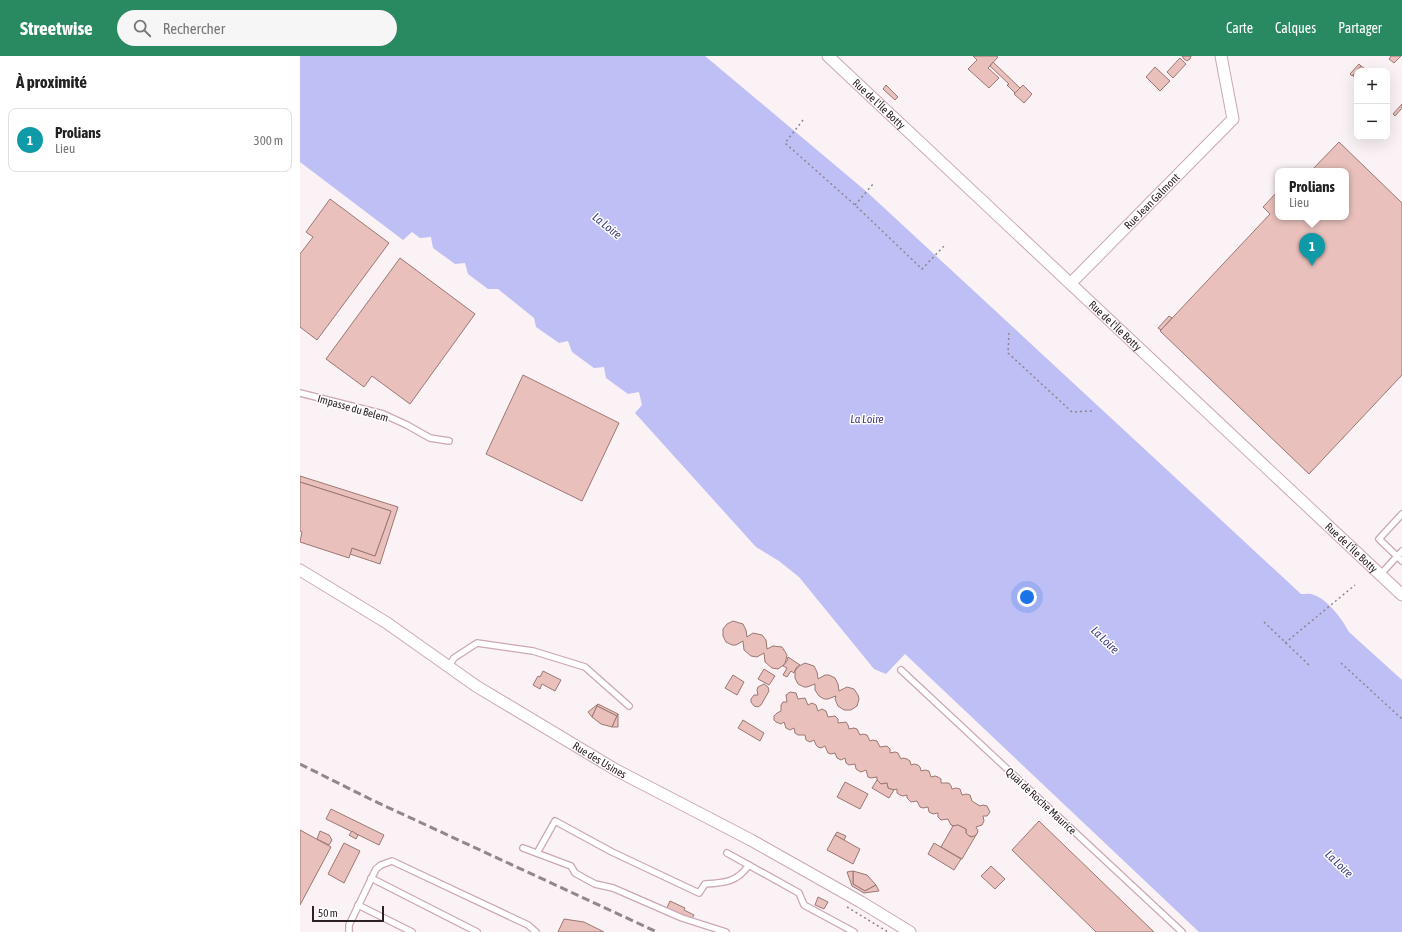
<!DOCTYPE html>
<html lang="fr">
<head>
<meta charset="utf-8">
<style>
  body { margin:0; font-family:"Asap Condensed",sans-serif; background:#f6f6f6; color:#222 }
  .controls { position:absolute; right:12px; top:12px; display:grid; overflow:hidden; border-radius:8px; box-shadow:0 4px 16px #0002 }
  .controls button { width:36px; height:36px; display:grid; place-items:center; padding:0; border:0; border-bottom:1px solid #e0e0e0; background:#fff; color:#222; font:20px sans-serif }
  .scale { position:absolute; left:12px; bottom:10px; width:72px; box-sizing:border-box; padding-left:4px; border:2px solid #2e2026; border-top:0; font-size:11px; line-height:14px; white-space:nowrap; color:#2e2026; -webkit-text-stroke:3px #fff; paint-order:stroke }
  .you { position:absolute; left:727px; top:541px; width:14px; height:14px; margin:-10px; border:3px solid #fff; border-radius:50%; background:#1a73e8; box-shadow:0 0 0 6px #1a73e833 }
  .badge { display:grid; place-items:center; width:26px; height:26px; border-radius:50%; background:#298961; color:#fff; font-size:13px; font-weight:700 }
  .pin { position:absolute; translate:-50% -33px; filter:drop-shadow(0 1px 2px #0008) }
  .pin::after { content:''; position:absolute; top:21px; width:14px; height:12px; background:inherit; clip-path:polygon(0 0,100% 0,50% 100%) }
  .popup { position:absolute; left:975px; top:112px; width:74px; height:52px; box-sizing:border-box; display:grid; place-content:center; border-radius:8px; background:#fff; filter:drop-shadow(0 1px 3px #0005); font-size:13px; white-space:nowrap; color:#767676 }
  .popup b { font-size:15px; color:#222 }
  .popup::after { content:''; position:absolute; left:50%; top:100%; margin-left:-8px; border:8px solid transparent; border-top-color:#fff }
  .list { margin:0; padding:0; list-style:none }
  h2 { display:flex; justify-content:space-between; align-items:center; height:52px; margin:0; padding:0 16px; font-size:17px }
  h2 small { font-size:13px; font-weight:400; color:#767676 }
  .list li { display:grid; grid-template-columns:26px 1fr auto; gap:12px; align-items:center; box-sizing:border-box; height:64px; margin:0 8px 8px; padding:0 8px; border:1px solid #e0e0e0; border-radius:8px }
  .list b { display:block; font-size:15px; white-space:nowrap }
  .list p { margin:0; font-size:13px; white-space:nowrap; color:#767676 }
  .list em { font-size:13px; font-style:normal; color:#767676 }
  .icon { flex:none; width:22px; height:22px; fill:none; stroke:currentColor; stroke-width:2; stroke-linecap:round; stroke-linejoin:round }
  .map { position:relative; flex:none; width:1102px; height:876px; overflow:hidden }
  header { display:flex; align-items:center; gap:24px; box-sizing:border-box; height:56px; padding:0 20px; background:#298961; color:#fff }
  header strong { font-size:19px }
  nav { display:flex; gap:22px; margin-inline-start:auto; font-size:14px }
  .search { width:280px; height:36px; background:#f6f6f6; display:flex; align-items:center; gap:10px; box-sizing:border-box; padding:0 14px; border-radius:22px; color:#767676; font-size:15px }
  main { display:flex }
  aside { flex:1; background:#fff }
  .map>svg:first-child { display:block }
</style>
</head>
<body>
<header>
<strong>Streetwise</strong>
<div class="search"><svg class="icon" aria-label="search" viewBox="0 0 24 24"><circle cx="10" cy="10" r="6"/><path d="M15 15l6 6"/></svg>Rechercher</div>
<nav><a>Carte</a><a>Calques</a><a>Partager</a></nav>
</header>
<main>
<aside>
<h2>À proximité<small></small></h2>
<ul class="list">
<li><span class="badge" style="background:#0f9aa8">1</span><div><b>Prolians</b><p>Lieu</p></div><em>300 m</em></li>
</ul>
</aside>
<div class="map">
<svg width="1102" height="876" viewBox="0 0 1102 876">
  <rect width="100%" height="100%" fill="#faf2f5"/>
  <path fill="#bebff5" d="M0 0H405L567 136 1001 538C1005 538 1011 537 1014 539 1027 543 1043 564 1049 576L1102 624V876H899L605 598 586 618 574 613 499 521 479 505 456 491 335 357 342 349 339 336 328 338 306 322 304 311 294 312 272 296 268 285 259 287 236 271 234 262 198 233H188L168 218 165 207 155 208 133 192 131 181 120 182 112 176 103 184 0 106Z"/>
  <g fill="#e9c0bb" stroke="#9c7773">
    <polygon points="673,0 696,0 698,1 688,12 699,22 689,32 668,13 677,4"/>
    <polygon points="882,0 891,0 890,3 887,5 884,3"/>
    <polygon points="1091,0 1101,0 1094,7 1089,3"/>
    <polygon points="880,2 886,8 873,22 867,16"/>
    <polygon points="693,6 720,32 715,37 707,29 709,28 690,10"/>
    <polygon points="1059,8 1061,10 1052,20 1050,18"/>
    <polygon points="1061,10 1064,12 1061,15 1057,15 1057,19 1055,22 1053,20"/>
    <polygon points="855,11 870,25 860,35 846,21"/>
    <polygon points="586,29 598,41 595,44 583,33"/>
    <polygon points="723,29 732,38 724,47 714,38"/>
    <polygon points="1102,48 1102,52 1095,60 1093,58"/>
    <polygon points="1039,86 1102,147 1102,319 1009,418 860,275 970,158 963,151 978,135 978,161 1046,161 1046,115 1011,115"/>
    <polygon points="30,143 89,187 17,284 0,271 0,198 13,181 6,176"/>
    <polygon points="100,202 175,258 110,348 72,320 64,331 26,303"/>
    <polygon points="869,260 872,262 861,274 858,272"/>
    <polygon points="223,319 319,367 282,445 186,398"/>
    <polygon points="0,420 98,451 80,508 50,498 52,492 75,500 91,455 0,426"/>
    <polygon points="0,426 91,455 75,500 52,492 49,502 0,486 2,476 0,475"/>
    <polygon points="433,565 443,568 446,574 447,581 453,577 462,579 466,584 467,593 473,590 482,591 487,599 485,608 478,613 472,612 465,606 464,597 457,601 451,600 444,594 443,585 436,589 432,589 426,586 423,580 423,573 427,568"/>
    <polygon points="488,601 500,609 496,612 494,617 491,615 487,621 483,619 487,612 483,610 487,605"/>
    <polygon points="505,607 514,610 517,616 518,623 525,619 529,619 535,622 538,628 539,635 547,631 554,633 558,639 559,643 557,650 551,654 544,654 538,650 535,643 536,640 528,643 524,643 519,640 515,634 515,628 507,631 504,631 498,628 495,622 495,615 499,610"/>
    <polygon points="464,613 475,620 469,629 458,623"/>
    <polygon points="243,615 261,624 255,635 242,628 240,633 233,629 238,620 240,621"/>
    <polygon points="433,619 444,626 437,639 425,632"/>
    <polygon points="464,628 468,631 469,635 461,649 458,651 454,650 451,646 451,643 454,639 458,639 457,634 458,631"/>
    <polygon points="490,636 496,637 498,643 505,642 508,649 512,647 516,649 518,655 522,653 526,655 528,661 535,660 538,663 538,667 546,666 548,669 549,673 554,672 557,673 560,679 563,678 567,679 570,685 573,684 577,685 580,691 587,690 590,693 590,697 595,696 598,697 601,703 603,702 607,703 610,705 611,709 614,708 618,709 620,711 621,715 625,714 629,715 631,721 635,720 638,721 641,723 641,727 649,727 651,730 652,733 656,732 660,733 662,739 666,738 670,739 672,745 680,750 683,749 687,750 690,756 687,760 683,760 684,765 682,769 676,771 678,775 677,778 674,781 669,780 666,777 666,773 658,769 654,770 651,769 648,763 641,764 638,761 638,757 633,758 629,756 628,751 623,752 620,751 617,745 611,746 607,742 607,739 603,740 600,739 597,737 597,733 592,734 588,732 587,727 581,728 577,725 577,721 571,722 568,721 566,714 561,716 559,715 556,713 555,708 549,709 546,707 545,702 541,704 537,702 535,697 531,698 528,697 525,690 521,692 518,691 516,689 514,684 510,686 506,684 505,679 498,679 495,677 494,672 490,674 486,672 484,666 481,668 476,666 474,664 474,660 477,657 481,655 481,649 483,646 487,646 486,639"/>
    <polygon points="298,648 297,650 292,661 288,656"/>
    <polygon points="298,648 318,658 317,660 297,650"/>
    <polygon points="297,650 317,660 312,671 301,668 292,661"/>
    <polygon points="318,658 318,671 312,671 317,660"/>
    <polygon points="443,664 464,677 460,685 438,672"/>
    <polygon points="577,724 581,728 587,727 588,732 594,734 589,742 572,732"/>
    <polygon points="545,726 568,738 560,753 537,741"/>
    <polygon points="31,753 84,779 79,789 26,763"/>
    <polygon points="739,765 854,876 796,876 712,794"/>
    <polygon points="658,769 666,773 666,777 669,780 672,781 676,779 662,803 641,791 653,770"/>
    <polygon points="0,774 31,791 0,849"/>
    <polygon points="20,775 29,779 32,784 29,789 17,783"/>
    <polygon points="52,775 58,779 56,783 49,779"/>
    <polygon points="537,776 546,780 544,784 535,779"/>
    <polygon points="535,779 560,793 553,808 527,794"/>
    <polygon points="44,787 60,795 44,827 28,818"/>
    <polygon points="634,787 661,803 654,814 628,798"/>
    <polygon points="691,810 705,823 695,833 681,820"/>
    <polygon points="553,815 567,819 576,829 565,835 553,828"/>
    <polygon points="553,815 553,828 565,835 576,829 579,835 564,837 552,830 547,816"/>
    <polygon points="518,841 528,846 524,853 515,849"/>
    <polygon points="370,845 385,852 384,854 394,859 391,864 366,854"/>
    <polygon points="264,863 284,866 304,876 258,876"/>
  </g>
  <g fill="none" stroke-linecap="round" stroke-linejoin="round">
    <g stroke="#cca7b6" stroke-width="8">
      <g id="service">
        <polyline points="0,337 83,358 107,369 130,382 149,385"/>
        <polyline points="1102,458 1079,483 1102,505"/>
        <polyline points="1080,519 1102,495"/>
        <polyline points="149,610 154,602 177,587 233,595 285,611 329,650"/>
        <polyline points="601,614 882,876"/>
        <polyline points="223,792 271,810 275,817 295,828 313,832 382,862 426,876"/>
        <path d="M237 797 255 765 312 796 399 837 405 828C425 827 437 826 449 809"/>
        <polyline points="427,797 499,837 504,849 554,876"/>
        <polyline points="71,822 177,876"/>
        <polyline points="58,849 112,876"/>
        <polyline points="49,876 49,869 76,813 81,809 92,805 228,869 236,876"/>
      </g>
    </g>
    <g stroke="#cca7b6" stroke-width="13">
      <g id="minor">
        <path id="s1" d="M528 0 1102 539"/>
        <path id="s2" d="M771 227 933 63 921 0"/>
        <path id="s3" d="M0 514 87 567 176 630 316 714 451 784 561 846 610 876"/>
      </g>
    </g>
    <g stroke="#90858a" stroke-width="1.5" stroke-dasharray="2 3" stroke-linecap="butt">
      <polyline points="503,64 485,87 555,149 622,213 644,190"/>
      <polyline points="555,149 574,127"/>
      <polyline points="709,277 708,297 772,356 792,355"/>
      <polyline points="964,566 1010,610"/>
      <polyline points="985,587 1055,529"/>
      <polyline points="1041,607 1102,663"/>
      <polyline points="547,851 588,876"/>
    </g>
    <use href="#service" stroke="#fff" stroke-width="5.5"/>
    <use href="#minor" stroke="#fff" stroke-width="11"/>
    <polyline stroke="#92878c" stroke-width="3" stroke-dasharray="8 4" stroke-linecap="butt" points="0,708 72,744 357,876"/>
  </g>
  <g text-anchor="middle" stroke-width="3" stroke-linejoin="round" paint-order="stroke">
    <g font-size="11" fill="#2e2026" stroke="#fff">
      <text dy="4" stroke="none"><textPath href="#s1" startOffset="70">Rue de l'Île Botty</textPath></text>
      <text dy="4" stroke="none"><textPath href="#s2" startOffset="115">Rue Jean Galmont</textPath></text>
      <text dy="4" stroke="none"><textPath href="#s1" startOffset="394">Rue de l'Île Botty</textPath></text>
      <text transform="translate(53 352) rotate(16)" y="4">Impasse du Belem</text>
      <text dy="4" stroke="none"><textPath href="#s1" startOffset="718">Rue de l'Île Botty</textPath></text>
      <text dy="4" stroke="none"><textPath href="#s3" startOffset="355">Rue des Usines</textPath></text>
      <text transform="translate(741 745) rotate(43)" y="4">Quai de Roche Maurice</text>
    </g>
    <g font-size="12" font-style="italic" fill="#423d7e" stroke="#fff">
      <text transform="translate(307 170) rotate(39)" y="4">La Loire</text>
      <text x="567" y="367">La Loire</text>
      <text transform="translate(805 584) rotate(44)" y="4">La Loire</text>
      <text transform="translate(1039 808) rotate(44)" y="4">La Loire</text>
    </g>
  </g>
</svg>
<div class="controls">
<button>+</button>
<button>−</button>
</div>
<div class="scale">50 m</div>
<div class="you"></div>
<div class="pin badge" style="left:1012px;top:210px;background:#0f9aa8">1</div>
<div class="popup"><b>Prolians</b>Lieu</div>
</div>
</main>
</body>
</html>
